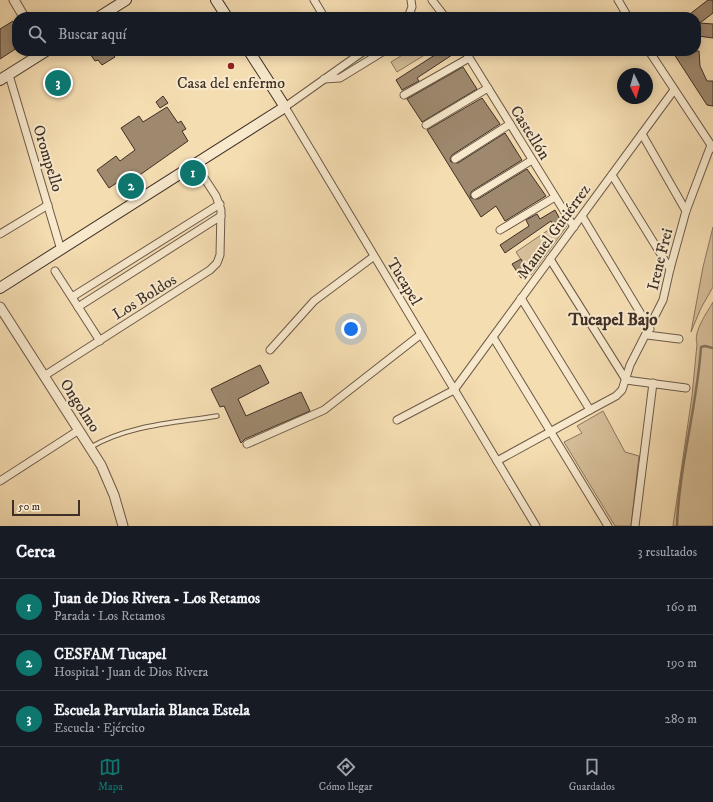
<!DOCTYPE html>
<html lang="es">
<head>
<meta charset="utf-8">
<style>
  body { margin:0; font-family:"IM FELL DW Pica",serif; background:#242831; color:#f1f3f6 }
  .compass { position:absolute; left:617px; top:68px; width:36px; height:36px; border-radius:50%; background:#171b24; box-shadow:0 2px 10px #0003; rotate:175deg }
  .scale { position:absolute; left:12px; bottom:10px; width:68px; box-sizing:border-box; padding-left:4px; border:2px solid #3f2f26; border-top:0; font-size:11px; line-height:14px; white-space:nowrap; color:#3f2f26; -webkit-text-stroke:3px #f8e9cd; paint-order:stroke }
  .you { position:absolute; left:351px; top:329px; width:14px; height:14px; margin:-10px; border:3px solid #fff; border-radius:50%; background:#1a73e8; box-shadow:0 0 0 6px #1a73e833 }
  .badge { display:grid; place-items:center; width:26px; height:26px; border-radius:50%; background:#0f766e; color:#fff; font-size:13px; font-weight:700 }
  .pin { position:absolute; translate:-50% -50%; border:2px solid #fff; box-shadow:0 1px 4px #0006 }
  .list { margin:0; padding:0; list-style:none }
  h2 { display:flex; justify-content:space-between; align-items:center; height:52px; margin:0; padding:0 16px; font-size:17px }
  h2 small { font-size:13px; font-weight:400; color:#9ea1a6 }
  .list li { display:grid; grid-template-columns:26px 1fr auto; gap:12px; align-items:center; box-sizing:border-box; height:56px; padding:0 16px; border-top:1px solid #363941 }
  .list b { display:block; font-size:15px; white-space:nowrap }
  .list p { margin:0; font-size:13px; white-space:nowrap; color:#9ea1a6 }
  .list em { font-size:13px; font-style:normal; color:#9ea1a6 }
  .icon { flex:none; width:22px; height:22px; fill:none; stroke:currentColor; stroke-width:2; stroke-linecap:round; stroke-linejoin:round }
  .map { position:relative; flex:none; width:713px; height:526px; overflow:hidden }
  .search { position:absolute; background:#171b24; box-shadow:0 2px 10px #0003; left:12px; right:12px; top:12px; height:44px; display:flex; align-items:center; gap:10px; box-sizing:border-box; padding:0 14px; border-radius:16px; color:#9ea1a6; font-size:15px }
  .sheet { height:220px; background:#171b24 }
  nav { display:flex; justify-content:space-around; align-items:center; box-sizing:border-box; height:56px; border-top:1px solid #363941; background:#171b24; font-size:11px; color:#9ea1a6 }
  nav a { display:grid; justify-items:center; gap:2px }
  nav .on { color:#0f766e }
  .map>svg:first-child { display:block }
</style>
</head>
<body>
<div class="map">
<svg width="713" height="526" viewBox="0 0 713 526">
  <rect width="100%" height="100%" fill="#f5ddb2"/>
  <filter id="stains"><feTurbulence type="fractalNoise" baseFrequency=".005" numOctaves="4"/><feColorMatrix values="0 0 0 0 .2 0 0 0 0 .09 0 0 0 0 .02 0 0 0 .5 -.17"/></filter>
  <radialGradient id="worn" r=".72"><stop offset=".6" stop-color="#630" stop-opacity="0"/><stop offset="1" stop-color="#630" stop-opacity=".3"/></radialGradient>
  <g fill="#d6bf9a" stroke="#8a7760">
    <polygon points="409,51 431,51 397,72 391,62"/>
    <polygon points="563,220 567,226 531,275 516,252"/>
    <polygon points="713,227 713,287 701,308 691,332 703,267"/>
    <path d="M713 302V526H673L692 396 697 344C693 331 707 313 713 302Z"/>
    <polygon points="603,411 625,452 639,456 631,526 615,526 564,442 582,433 577,426"/>
  </g>
  <g fill="none" stroke-linecap="round" stroke-linejoin="round">
    <path stroke="#87745d" stroke-width="2.5" d="M677 526C679 466 697 407 701 347L705 346 713 348"/>
  </g>
  <g fill="#9e896f" stroke="#3f2f26">
    <polygon points="708,0 713,0 713,13 700,23 713,24 713,38 698,36 696,17 686,17"/>
    <polygon points="13,21 17,28 17,48 0,59 0,29"/>
    <polygon points="88,51 111,51 115,57 102,65 98,60 95,61"/>
    <polygon points="441,51 458,51 417,78 419,81 402,90 396,80"/>
    <polygon points="672,51 699,51 700,66 707,81 713,81 713,106 707,105"/>
    <polygon points="463,67 477,89 422,122 407,99"/>
    <polygon points="163,96 168,103 160,108 156,102"/>
    <polygon points="482,98 500,124 452,155 450,159 451,162 458,163 505,133 522,160 472,191 470,195 471,198 478,199 527,169 546,196 505,221 496,206 481,217 427,130"/>
    <polygon points="167,107 178,123 181,121 186,129 182,131 188,141 134,179 136,183 125,192 118,182 109,188 97,170 116,156 120,161 135,150 121,128 139,116 143,122"/>
    <polygon points="555,210 561,221 554,226 551,221 505,253 500,245 529,226 526,220 537,214 540,219"/>
    <polygon points="521,259 528,272 521,278 512,264"/>
    <polygon points="260,365 269,383 238,399 246,416 301,392 310,411 245,439 241,443 224,406 220,407 211,389"/>
  </g>
  <g fill="none" stroke-linecap="round" stroke-linejoin="round">
    <g stroke="#6c5a49" stroke-width="5.5">
      <path id="service" d="M91 447C129 425 174 423 217 416"/>
    </g>
    <g stroke="#6c5a49" stroke-width="9">
      <g id="minor">
        <polyline points="314,0 323,15"/>
        <polyline points="432,0 445,17"/>
        <polyline points="618,0 628,17"/>
        <polyline points="408,17 412,7 411,0"/>
        <polyline points="364,51 285,107 536,526"/>
        <polyline points="465,51 574,227"/>
        <polyline points="649,51 713,148"/>
        <polyline points="9,75 61,250"/>
        <polyline points="324,79 340,78 384,51"/>
        <polyline points="404,95 469,58"/>
        <polyline points="426,125 488,88"/>
        <polyline points="642,134 686,211"/>
        <polyline points="455,159 510,124"/>
        <polyline points="612,175 670,269"/>
        <polyline points="475,195 532,160"/>
        <polyline points="582,216 650,329"/>
        <polyline points="500,230 555,197"/>
        <polyline points="0,234 48,205"/>
        <polyline points="550,259 626,380 686,388"/>
        <polyline points="55,271 100,341"/>
        <polyline points="72,297 220,204"/>
        <polyline points="521,298 590,410"/>
        <polyline points="78,307 221,216"/>
        <polyline points="647,335 679,339"/>
        <polyline points="493,337 608,526"/>
        <polyline points="270,350 314,301 373,257"/>
        <polyline points="44,376 210,270 217,263 220,255 221,210 216,196 195,164"/>
        <polyline points="397,420 454,390 674,90"/>
        <polyline points="247,444 324,410 420,335"/>
        <polyline points="497,461 590,410 616,396 622,390 630,365 663,300 670,269 686,211 711,145"/>
        <polyline points="0,481 79,430"/>
        <polyline points="635,526 653,383"/>
      </g>
    </g>
    <g stroke="#6c5a49" stroke-width="11">
      <g id="tertiary">
        <polyline points="14,0 24,17"/>
        <polyline points="0,307 101,465 114,495 123,526"/>
      </g>
    </g>
    <g stroke="#3f2f26" stroke-width="12">
      <g id="secondary">
        <polyline points="216,0 227,17"/>
        <polyline points="99,17 126,0"/>
        <polyline points="0,80 46,51"/>
        <polyline points="0,288 285,107 249,51"/>
      </g>
    </g>
    <use href="#service" stroke="#f8e9cd" stroke-width="3.5"/>
    <use href="#minor" stroke="#f8e9cd" stroke-width="7"/>
    <use href="#tertiary" stroke="#f8e9cd" stroke-width="9"/>
    <use href="#secondary" stroke="#f8e9cd" stroke-width="10"/>
  </g>
  <circle fill="#8f2418" stroke="#f8e9cd" stroke-width="1.5" cx="231" cy="66" r="4"/>
  <g text-anchor="middle" stroke-width="4" stroke-linejoin="round" paint-order="stroke">
    <g font-size="16" fill="#3f2f26" stroke="#f8e9cd">
      <text x="231" y="88">Casa del enfermo</text>
    </g>
    <g font-size="16" fill="#3f2f26" stroke="#f8e9cd">
      <text transform="translate(531 132) rotate(58)" y="6">Castellón</text>
      <text transform="translate(49 158) rotate(73)" y="6">Orompello</text>
      <text transform="translate(553 231) rotate(-54)" y="6">Manuel Gutiérrez</text>
      <text transform="translate(659 259) rotate(-76)" y="6">Irene Frei</text>
      <text transform="translate(405 281) rotate(59)" y="6">Tucapel</text>
      <text transform="translate(144 296) rotate(-32)" y="6">Los Boldos</text>
      <text transform="translate(81 405) rotate(57)" y="6">Ongolmo</text>
    </g>
    <g font-size="17" font-weight="bold" fill="#3f2f26" stroke="#f8e9cd">
      <text x="613" y="325">Tucapel Bajo</text>
    </g>
  </g>
  <rect width="100%" height="100%" filter="url(#stains)"/>
  <rect width="100%" height="100%" fill="url(#worn)"/>
</svg>
<svg class="compass" viewBox="-18 -18 36 36"><path d="M0-13l5 13h-10z" fill="#e53935"/><path d="M0 13l5-13h-10z" fill="#9ea1a6"/></svg>
<div class="scale">50 m</div>
<div class="you"></div>
<div class="pin badge" style="left:193px;top:173px">1</div>
<div class="pin badge" style="left:131px;top:186px">2</div>
<div class="pin badge" style="left:58px;top:83px">3</div>
<div class="search"><svg class="icon" aria-label="search" viewBox="0 0 24 24"><circle cx="10" cy="10" r="6"/><path d="M15 15l6 6"/></svg>Buscar aquí</div>
</div>
<section class="sheet">
<h2>Cerca<small>3 resultados</small></h2>
<ul class="list">
<li><span class="badge">1</span><div><b>Juan de Dios Rivera - Los Retamos</b><p>Parada · Los Retamos</p></div><em>160 m</em></li>
<li><span class="badge">2</span><div><b>CESFAM Tucapel</b><p>Hospital · Juan de Dios Rivera</p></div><em>190 m</em></li>
<li><span class="badge">3</span><div><b>Escuela Parvularia Blanca Estela</b><p>Escuela · Ejército</p></div><em>280 m</em></li>
</ul>
</section>
<nav>
<a class="on"><svg class="icon" aria-label="map" viewBox="0 0 24 24"><path d="M3 6l6-2 6 2 6-2v14l-6 2-6-2-6 2zM9 4v14M15 6v14"/></svg>Mapa</a>
<a><svg class="icon" aria-label="directions" viewBox="0 0 24 24"><path d="M12 3l9 9-9 9-9-9zM9 14v-3h6M13 9l2 2-2 2"/></svg>Cómo llegar</a>
<a><svg class="icon" aria-label="saved" viewBox="0 0 24 24"><path d="M7 4h10v16l-5-4-5 4z"/></svg>Guardados</a>
</nav>
</body>
</html>
